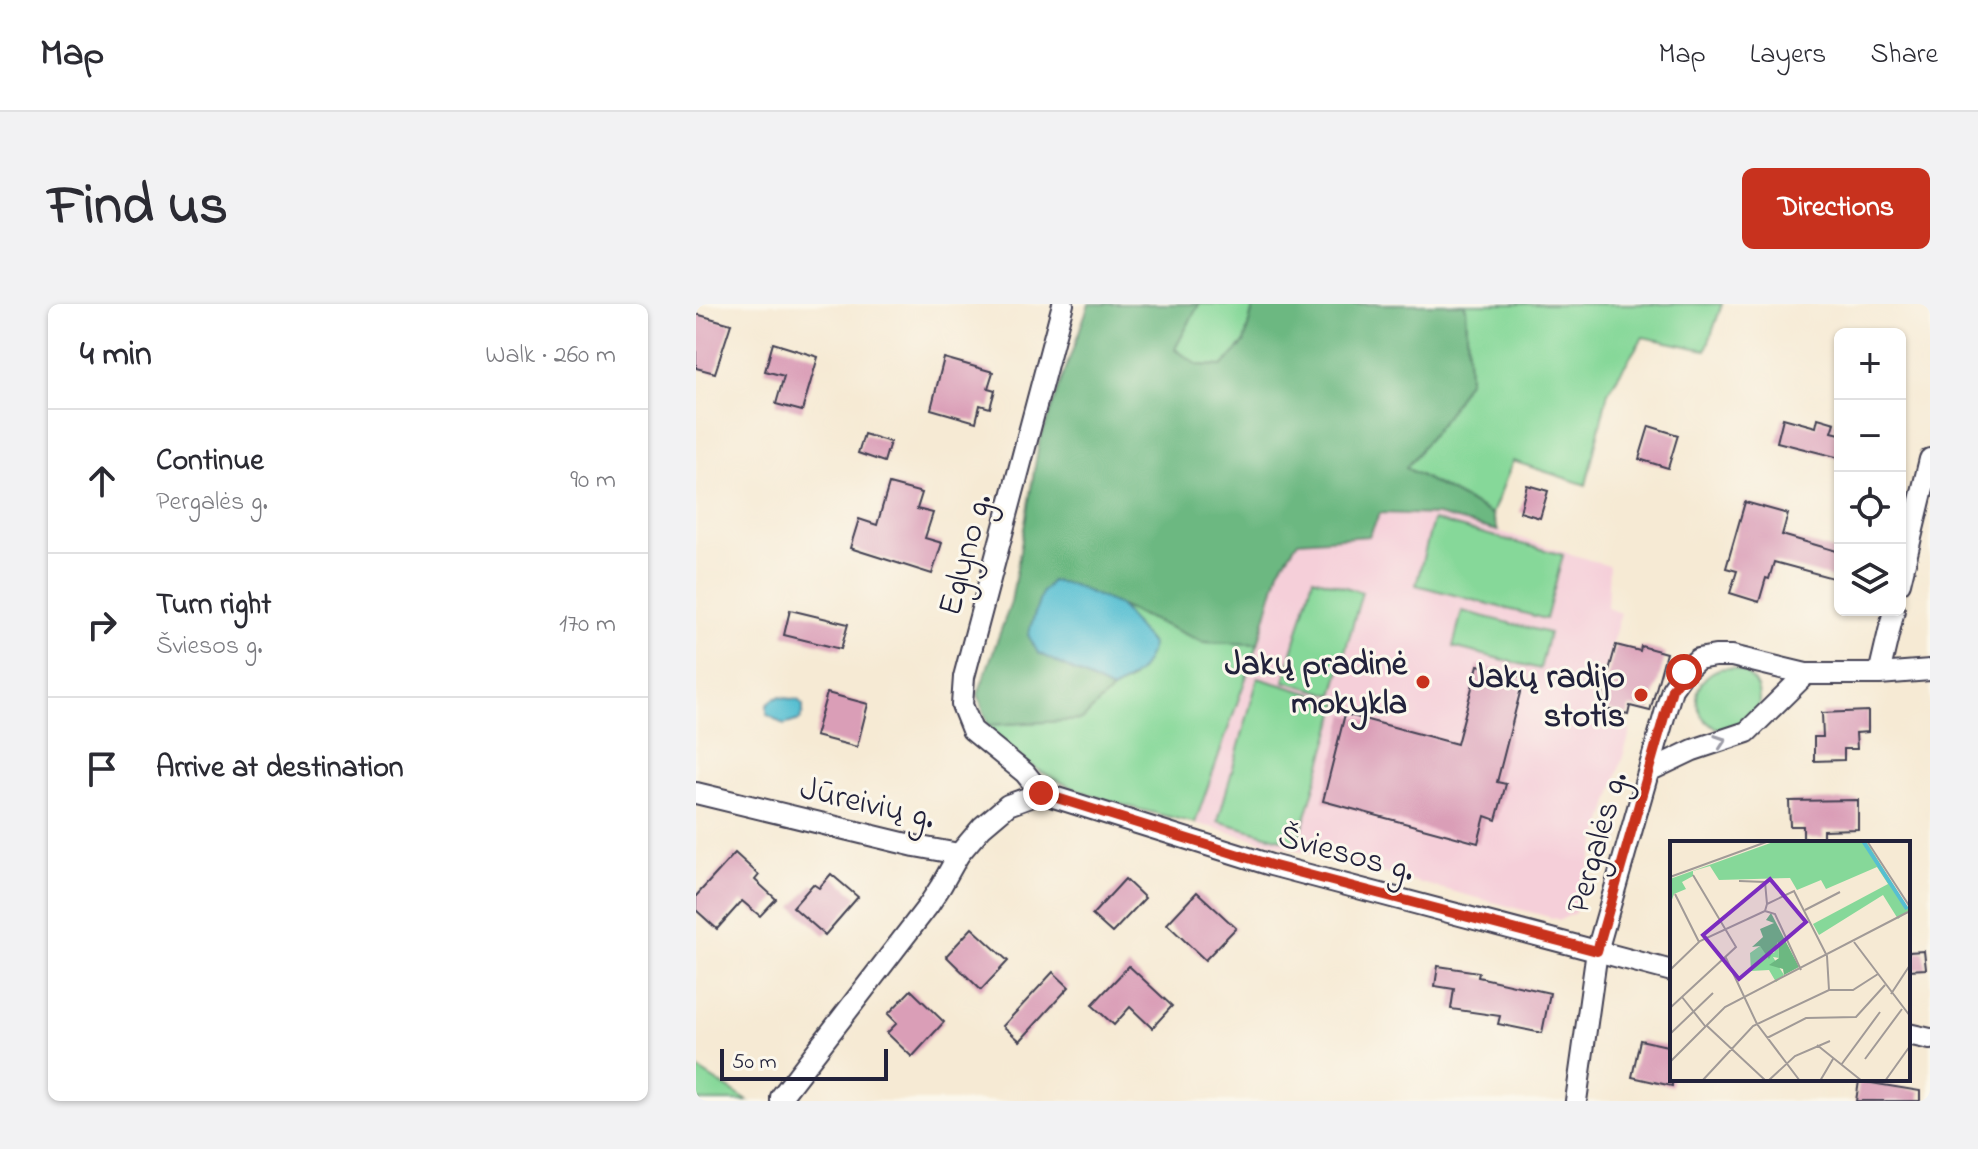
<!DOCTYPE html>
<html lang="en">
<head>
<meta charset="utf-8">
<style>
  body { margin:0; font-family:"Indie Flower",sans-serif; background:#f2f2f3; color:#2b2b33 }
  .controls { position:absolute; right:24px; top:24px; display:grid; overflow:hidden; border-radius:12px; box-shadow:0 2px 6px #0004 }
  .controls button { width:72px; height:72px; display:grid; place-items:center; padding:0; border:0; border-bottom:2px solid #e1e1e2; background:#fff; color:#2b2b33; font:40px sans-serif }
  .scale { position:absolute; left:24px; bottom:20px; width:168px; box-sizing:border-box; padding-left:8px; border:4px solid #22223b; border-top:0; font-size:22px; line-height:28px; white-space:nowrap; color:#22223b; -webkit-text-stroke:6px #fbf7ec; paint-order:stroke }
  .stop { position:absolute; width:24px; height:24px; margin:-18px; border:6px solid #c8321e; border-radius:50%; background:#fff }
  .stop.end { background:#c8321e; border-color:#fff; box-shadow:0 2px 8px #0008 }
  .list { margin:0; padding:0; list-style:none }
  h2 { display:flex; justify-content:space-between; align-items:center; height:104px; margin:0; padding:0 32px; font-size:34px }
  h2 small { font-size:26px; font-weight:400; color:#7c7c81 }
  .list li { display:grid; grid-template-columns:52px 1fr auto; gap:24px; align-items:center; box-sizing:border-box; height:144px; padding:0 32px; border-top:2px solid #e1e1e2 }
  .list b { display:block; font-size:30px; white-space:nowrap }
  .list p { margin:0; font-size:26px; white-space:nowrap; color:#7c7c81 }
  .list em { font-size:26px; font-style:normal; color:#7c7c81 }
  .icon { flex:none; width:44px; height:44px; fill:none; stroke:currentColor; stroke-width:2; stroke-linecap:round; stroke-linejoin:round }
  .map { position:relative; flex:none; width:1234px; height:797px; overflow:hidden; border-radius:12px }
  header { display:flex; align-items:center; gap:48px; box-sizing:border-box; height:112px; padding:0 40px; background:#fff; border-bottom:2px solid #e1e1e2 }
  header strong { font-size:38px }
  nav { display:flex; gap:44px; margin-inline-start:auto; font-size:28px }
  .intro { display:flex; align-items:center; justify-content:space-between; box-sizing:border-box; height:192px; padding:0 48px }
  h1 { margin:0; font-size:56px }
  .button { padding:20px 36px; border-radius:12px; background:#c8321e; color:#fff; font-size:28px; font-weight:700 }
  main { display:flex; gap:48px; padding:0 48px }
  aside { flex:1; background:#fff; border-radius:12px; box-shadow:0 2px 6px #0004 }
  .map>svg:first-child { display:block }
</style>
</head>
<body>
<header>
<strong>Map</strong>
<nav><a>Map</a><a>Layers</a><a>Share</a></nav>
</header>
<div class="intro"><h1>Find us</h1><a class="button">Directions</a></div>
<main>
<aside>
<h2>4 min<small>Walk · 260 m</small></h2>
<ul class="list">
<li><svg class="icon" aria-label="ahead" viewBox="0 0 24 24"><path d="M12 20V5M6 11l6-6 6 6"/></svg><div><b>Continue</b><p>Pergalės g.</p></div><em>90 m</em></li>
<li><svg class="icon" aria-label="right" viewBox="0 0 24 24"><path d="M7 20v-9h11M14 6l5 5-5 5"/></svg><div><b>Turn right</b><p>Šviesos g.</p></div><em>170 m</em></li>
<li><svg class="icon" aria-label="arrive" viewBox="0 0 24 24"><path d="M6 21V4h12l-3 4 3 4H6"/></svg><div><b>Arrive at destination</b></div></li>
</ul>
</aside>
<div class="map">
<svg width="1234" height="797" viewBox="0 0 1234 797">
  <rect width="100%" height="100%" fill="#fbf7ec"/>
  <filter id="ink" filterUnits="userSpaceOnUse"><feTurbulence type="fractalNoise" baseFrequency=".0125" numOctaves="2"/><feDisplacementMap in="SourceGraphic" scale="16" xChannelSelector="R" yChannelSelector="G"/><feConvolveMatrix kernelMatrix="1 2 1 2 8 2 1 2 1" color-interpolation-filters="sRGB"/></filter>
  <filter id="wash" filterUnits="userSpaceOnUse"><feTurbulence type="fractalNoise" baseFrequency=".006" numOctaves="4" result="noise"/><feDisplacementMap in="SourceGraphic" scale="32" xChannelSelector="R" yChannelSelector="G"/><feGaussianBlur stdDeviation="1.8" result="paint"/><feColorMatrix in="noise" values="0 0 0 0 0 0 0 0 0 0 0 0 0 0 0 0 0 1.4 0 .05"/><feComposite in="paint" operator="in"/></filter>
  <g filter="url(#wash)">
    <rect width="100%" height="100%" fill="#f6ead4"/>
    <polygon fill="#f5cfd9" points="683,209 742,211 802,227 913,262 911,304 925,309 894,415 935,426 879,609 864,616 499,519 562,340 583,266 602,237 673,232"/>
    <g fill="#86d899" stroke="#547d6a" stroke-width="2">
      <polygon points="503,0 558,0 548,39 527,62 502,61 478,45"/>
      <polygon points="768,0 1026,0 1010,46 947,33 912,88 890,181 817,157 796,210 710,164 751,111 773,75 770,4"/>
      <polygon points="737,216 867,251 850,315 720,281"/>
      <polygon points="617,274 666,288 637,391 588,377"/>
      <path d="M423 301 507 338 562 340 499 519C425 501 340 485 292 421L386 416 416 386 435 376 456 341Z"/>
      <polygon points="766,307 853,329 844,365 757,343"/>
      <circle cx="1032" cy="395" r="31"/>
      <polygon points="562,374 643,398 602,540 522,517"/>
      <polygon points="0,764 52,797 0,797"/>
    </g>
    <polygon fill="#6cb881" stroke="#476d5e" stroke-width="2" points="393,0 503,0 479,45 502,61 526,62 548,39 558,0 768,0 770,4 773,75 751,111 710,164 796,210 802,227 742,211 684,209 673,232 602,237 583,266 562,340 507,338 374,280 355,277 342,348 416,386 386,416 292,421 282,390 315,298 343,139"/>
    <g fill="#56bfd2" stroke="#3c7086" stroke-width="2">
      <path d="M355 277 374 280 423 301 456 341C450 366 438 374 416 386L342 349 332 331 346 288Z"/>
      <polygon points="83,393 102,396 107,401 107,409 104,416 88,421 71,410 71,401 77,395"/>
    </g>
    <g id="blocks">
      <g fill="#da9eb7">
        <polygon points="0,10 35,20 19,69 0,64"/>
        <polygon points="77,39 122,53 106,107 80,100 88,72 69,67"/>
        <polygon points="248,54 297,68 292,84 299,86 294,104 284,101 280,118 235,105"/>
        <polygon points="1087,114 1120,123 1122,114 1139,119 1136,128 1144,130 1144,154 1081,138"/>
        <polygon points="953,122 982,131 972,164 943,155"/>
        <polygon points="168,130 194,138 188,158 162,149"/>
        <polygon points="193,180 226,189 221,205 237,209 229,234 246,239 236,270 154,244 163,215 181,221"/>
        <polygon points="831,181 852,187 844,214 824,208"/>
        <polygon points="1049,198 1092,210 1086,231 1144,248 1144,276 1078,258 1073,275 1070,274 1063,298 1034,289 1041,267 1030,264"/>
        <polygon points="94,306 152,320 145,345 88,331"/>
        <polygon points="920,341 944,347 945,342 970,349 954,407 934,402 932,411 903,403"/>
        <polygon points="782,361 828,373 801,478 810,480 800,516 789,512 782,539 627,497 649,410 761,440"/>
        <polygon points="131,389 172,400 161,443 119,432"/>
        <polygon points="1172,407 1172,428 1160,429 1161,445 1148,445 1148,456 1118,457 1118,433 1127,433 1126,409"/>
        <polygon points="1162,496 1162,525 1127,526 1127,534 1107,534 1107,522 1094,522 1093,497"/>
        <polygon points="39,549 63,571 59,576 80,595 64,612 46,597 21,625 0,606 0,592"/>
        <polygon points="135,570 162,593 129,631 97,603 117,580 123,584"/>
        <polygon points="429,575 449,594 416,629 396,611"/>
        <polygon points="501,588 540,624 509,656 471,620"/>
        <polygon points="276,624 312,657 285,686 250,652"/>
        <polygon points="1228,647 1230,665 1212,666 1212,648"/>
        <polygon points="433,662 476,702 456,724 434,703 418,721 396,701"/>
        <polygon points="742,662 783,668 782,673 854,689 846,729 802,720 804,712 755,705 758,685 739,682"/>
        <polygon points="357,668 373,683 324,737 307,722"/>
        <polygon points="215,686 248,718 216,753 191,729 201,719 192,710"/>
        <polygon points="944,736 976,743 976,782 936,773"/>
        <polygon points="1163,777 1224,787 1224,797 1160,797"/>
      </g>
    </g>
  </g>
  <g filter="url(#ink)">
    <use href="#blocks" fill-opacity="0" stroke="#424052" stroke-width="2"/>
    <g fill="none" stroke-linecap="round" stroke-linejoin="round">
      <g stroke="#424052" stroke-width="24">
        <g id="minor">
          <polyline points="1204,279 1234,155"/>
          <polyline points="1183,370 1198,306"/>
          <polyline points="953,467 997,446 1051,428 1110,370"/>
          <polyline points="0,489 219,542 263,550 286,523 312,501 345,489 575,561 976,667"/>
          <polyline points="345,489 329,469 276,426 266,401 268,373 367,0"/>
          <polyline points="1212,730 1234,735"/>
          <polyline points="85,797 85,793 232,602 245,582 263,550"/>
          <polyline points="880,797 901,647 976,385 988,368 1002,355 1019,352 1036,352 1110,370 1183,370 1234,366"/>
        </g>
      </g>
      <use href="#minor" stroke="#fff" stroke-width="20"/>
    </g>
    <defs><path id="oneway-chevron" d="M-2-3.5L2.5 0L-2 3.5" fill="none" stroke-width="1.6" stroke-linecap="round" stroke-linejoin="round" transform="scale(2)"/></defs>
    <use stroke="#9c9ca7" href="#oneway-chevron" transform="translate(1025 437) rotate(-19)"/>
  </g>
  <g fill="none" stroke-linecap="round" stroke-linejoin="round" filter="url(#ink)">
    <polyline stroke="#c8321e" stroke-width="10" points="345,489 575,561 901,647 976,385 988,368"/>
  </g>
  <g fill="#c8321e" stroke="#fbf7ec" stroke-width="3">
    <circle cx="727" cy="378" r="8"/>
    <circle cx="945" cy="391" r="8"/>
  </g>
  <g text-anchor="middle" stroke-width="6" stroke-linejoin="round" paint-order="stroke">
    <g font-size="34" fill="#22223b" stroke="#fbf7ec">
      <text transform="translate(267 250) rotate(-75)" y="12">Eglyno g.</text>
      <text transform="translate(172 497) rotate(13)" y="12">Jūreivių g.</text>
      <text transform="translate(899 538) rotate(-74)" y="12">Pergalės g.</text>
      <text transform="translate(651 547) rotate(15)" y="12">Šviesos g.</text>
    </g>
    <g font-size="34" font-weight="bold" fill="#22223b" stroke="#fbf7ec" text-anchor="end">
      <text x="711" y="370">Jakų pradinė<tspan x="711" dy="39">mokykla</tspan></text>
      <text x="929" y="383">Jakų radijo<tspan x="929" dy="39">stotis</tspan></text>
    </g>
  </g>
  <g transform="translate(974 537)">
    <rect width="240" height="240" fill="#f6ead4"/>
    <path d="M106 0H196L239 69 228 78 213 54 149 94 143 83 218 43 207 26 156 48 151 39 127 49 120 37 49 39 40 25 23 30V35L12 41 16 48 4 53 0 64V38ZM108 101 109 117 103 116 114 134 106 141 99 129 81 130 80 112 90 105 104 112Z" fill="#86d899"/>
    <path d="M101 72 129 126 114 134 113 128 99 124 109 117 108 101 99 118 90 105 82 106 93 96 90 88 104 82 96 79Z" fill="#6cb881"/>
    <path fill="none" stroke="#56bfd2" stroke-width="4" d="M193 0 237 68"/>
    <path fill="none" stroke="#a19a97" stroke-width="2" d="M197 0 240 66M0 36 99 0M69 40 95 41 97 63M5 53 29 101M135 69 170 51M95 70 105 73 131 129M184 101 240 175M55 115 87 183 130 240M0 129 30 100 95 70 97 63 124 50 157 115 159 149M221 153 240 124M12 156 35 185M0 167 66 106 23 34M36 184 96 240M0 193 43 152M97 197 136 177 186 176 215 144M147 204 192 240M195 218 232 168M0 221 55 166 240 70M171 224 210 171M32 240 83 185 159 149H183L208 133M98 240 125 215 160 200M150 240 163 218M215 240 240 205"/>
    <path fill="#7b2cbf" fill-opacity="0.15" stroke="#7b2cbf" stroke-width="4" d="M100 38 136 81 69 138 33 94Z"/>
    <rect width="240" height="240" fill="none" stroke="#22223b" stroke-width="4"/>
  </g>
</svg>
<div class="controls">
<button>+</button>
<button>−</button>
<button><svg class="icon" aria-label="locate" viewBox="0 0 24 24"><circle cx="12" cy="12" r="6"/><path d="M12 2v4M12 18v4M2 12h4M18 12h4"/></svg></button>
<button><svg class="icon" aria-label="layers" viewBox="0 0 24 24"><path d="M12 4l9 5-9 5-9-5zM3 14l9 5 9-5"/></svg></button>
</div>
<div class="scale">50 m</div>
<div class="stop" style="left:988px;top:368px"></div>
<div class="stop end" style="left:345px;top:489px"></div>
</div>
</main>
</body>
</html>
